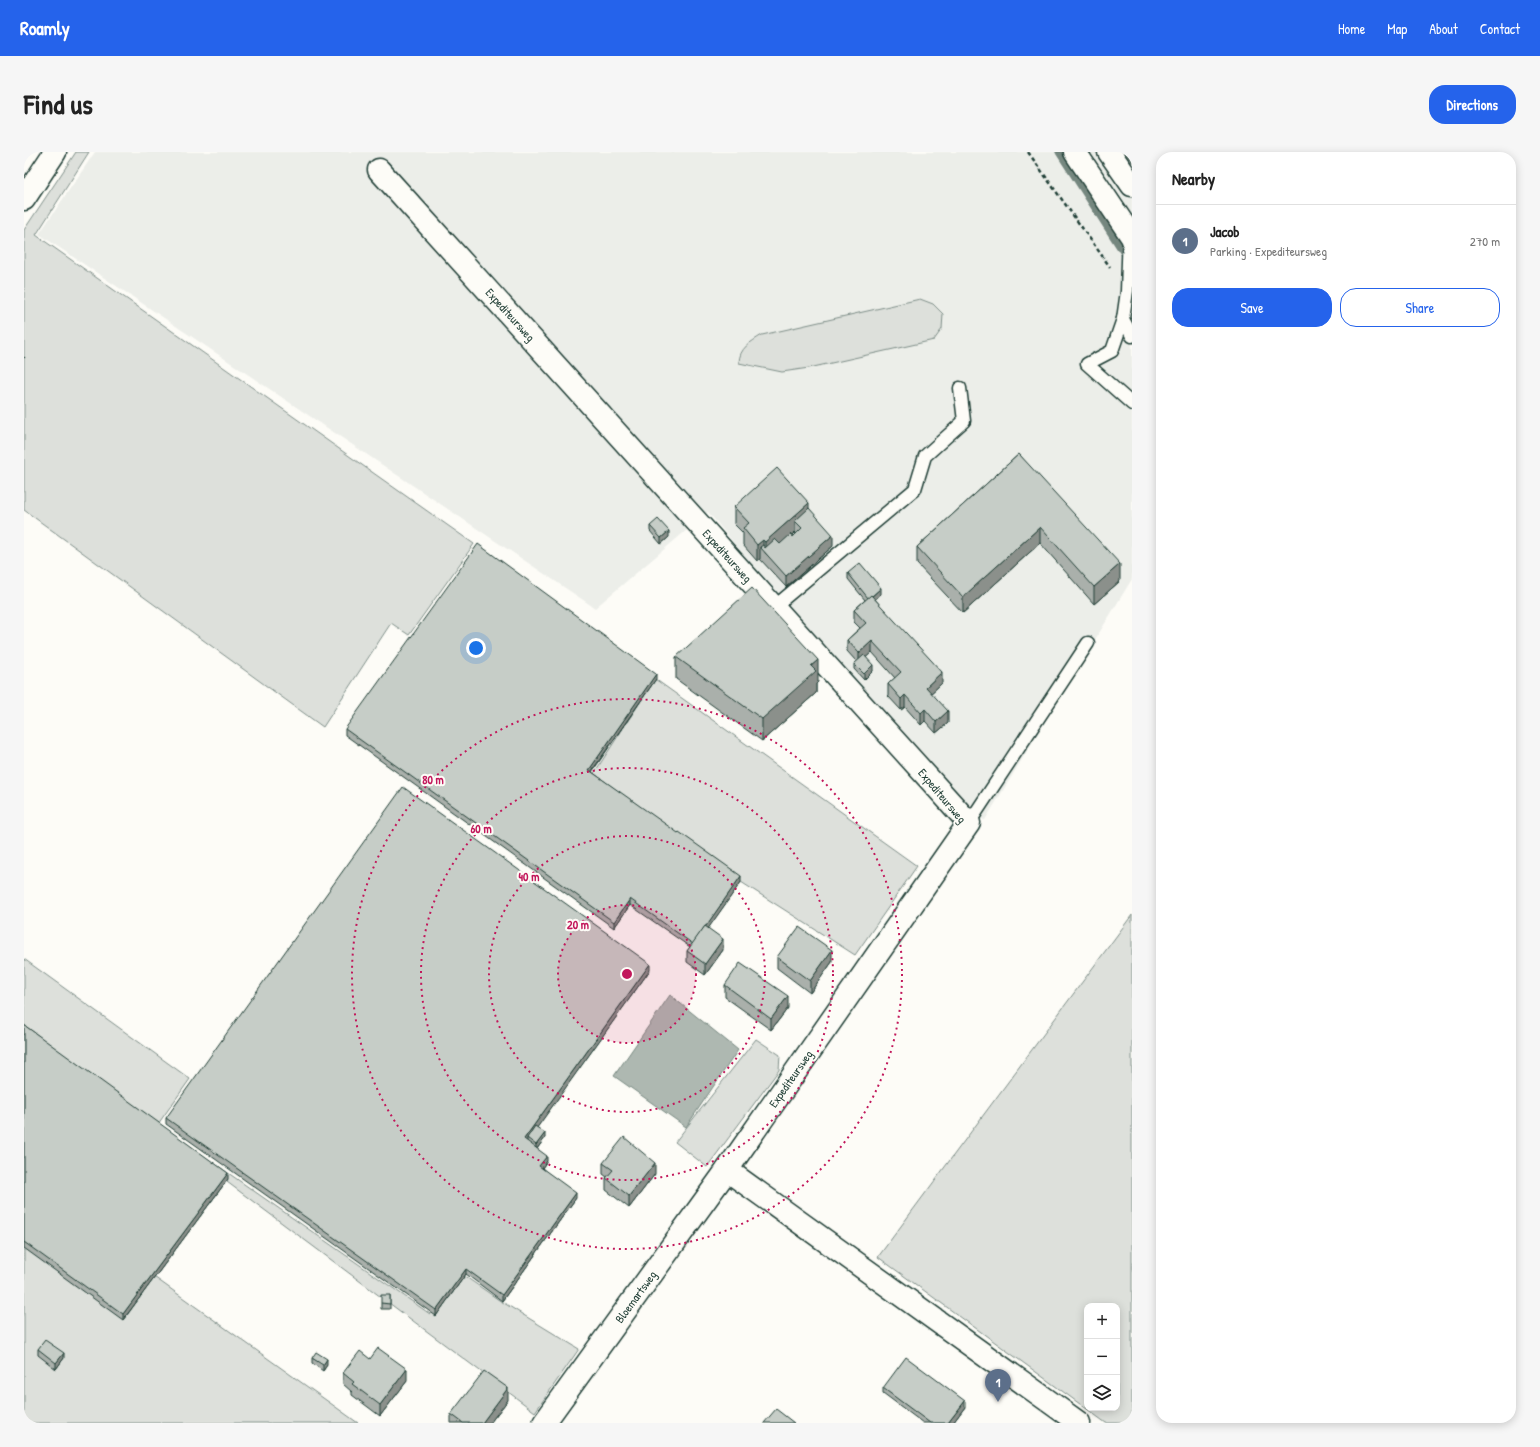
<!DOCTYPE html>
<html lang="en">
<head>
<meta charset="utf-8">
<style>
  body { margin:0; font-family:"Patrick Hand",sans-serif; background:#f6f6f6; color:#222 }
  .controls { position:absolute; right:12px; bottom:12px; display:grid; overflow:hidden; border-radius:8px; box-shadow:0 2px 10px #0003 }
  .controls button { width:36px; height:36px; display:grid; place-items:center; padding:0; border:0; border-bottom:1px solid #e0e0e0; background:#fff; color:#222; font:20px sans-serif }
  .you { position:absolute; left:452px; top:496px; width:14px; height:14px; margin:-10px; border:3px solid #fff; border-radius:50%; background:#1a73e8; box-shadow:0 0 0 6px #1a73e833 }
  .badge { display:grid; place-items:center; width:26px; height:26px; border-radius:50%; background:#2563eb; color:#fff; font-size:13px; font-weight:700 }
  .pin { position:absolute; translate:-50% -33px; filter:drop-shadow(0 1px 2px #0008) }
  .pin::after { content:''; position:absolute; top:21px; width:14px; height:12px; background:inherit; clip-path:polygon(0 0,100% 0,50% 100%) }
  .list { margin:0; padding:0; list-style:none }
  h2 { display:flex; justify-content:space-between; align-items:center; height:52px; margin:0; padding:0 16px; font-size:17px }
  h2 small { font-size:13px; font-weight:400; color:#767676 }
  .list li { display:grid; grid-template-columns:26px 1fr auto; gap:12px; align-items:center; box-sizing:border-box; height:72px; padding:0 16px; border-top:1px solid #e0e0e0 }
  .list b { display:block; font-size:15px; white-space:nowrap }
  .list p { margin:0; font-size:13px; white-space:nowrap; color:#767676 }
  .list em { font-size:13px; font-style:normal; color:#767676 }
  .actions { display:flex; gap:8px; padding:12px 16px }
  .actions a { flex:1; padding:9px 0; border:1px solid #2563eb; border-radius:16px; text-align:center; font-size:14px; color:#2563eb }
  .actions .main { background:#2563eb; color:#fff }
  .icon { flex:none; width:22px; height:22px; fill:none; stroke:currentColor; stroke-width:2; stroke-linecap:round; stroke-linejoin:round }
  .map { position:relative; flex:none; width:1108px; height:1271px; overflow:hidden; border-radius:16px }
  header { display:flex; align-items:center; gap:24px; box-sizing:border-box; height:56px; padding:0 20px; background:#2563eb; color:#fff }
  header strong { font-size:19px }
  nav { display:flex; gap:22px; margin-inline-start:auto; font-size:14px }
  .intro { display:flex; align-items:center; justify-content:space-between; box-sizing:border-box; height:96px; padding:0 24px }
  h1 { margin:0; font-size:28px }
  .button { padding:10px 18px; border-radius:16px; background:#2563eb; color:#fff; font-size:14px; font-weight:700 }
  main { display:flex; gap:24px; padding:0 24px }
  aside { flex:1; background:#fff; border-radius:16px; box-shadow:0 2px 10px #0003 }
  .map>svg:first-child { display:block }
</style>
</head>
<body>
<header>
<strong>Roamly</strong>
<nav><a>Home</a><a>Map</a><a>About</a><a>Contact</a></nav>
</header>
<div class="intro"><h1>Find us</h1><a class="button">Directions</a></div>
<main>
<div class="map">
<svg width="1108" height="1271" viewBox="0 0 1108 1271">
  <rect width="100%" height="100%" fill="#fdfcf7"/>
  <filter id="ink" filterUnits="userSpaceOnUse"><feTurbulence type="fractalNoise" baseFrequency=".025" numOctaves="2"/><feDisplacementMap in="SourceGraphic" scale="8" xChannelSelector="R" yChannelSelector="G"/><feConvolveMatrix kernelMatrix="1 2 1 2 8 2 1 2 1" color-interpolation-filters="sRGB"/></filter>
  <g filter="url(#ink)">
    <polygon fill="#eceee9" points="71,0 1108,0 1108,427 961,668 951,666 882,597 684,360 571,456 15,82"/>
    <g fill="#dde0db" stroke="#7e8e88" fill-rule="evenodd">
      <polygon points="52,0 65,0 12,83 450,392 385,483 367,471 299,575 0,358 0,78"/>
      <path d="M896 147 909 152 919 162 918 177 910 188 785 216 758 220 715 211C715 196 727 190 738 183Z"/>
      <polygon points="631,527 893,714 831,803 653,689 567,626"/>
      <path d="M1108 763V1271H1082L854 1105ZM1063 1154H1093V1256H1063Z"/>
      <polygon points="0,807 166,927 134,972 406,1162 439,1123 475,1148 555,1197 511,1260 199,1027 0,883"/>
      <polygon points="732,887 756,903 755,918 683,1015 651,990"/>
      <polygon points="0,1086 104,1162 130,1125 334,1271 0,1271"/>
    </g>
    <polygon fill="#aeb8b1" stroke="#75877f" points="646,843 714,898 662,975 590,924"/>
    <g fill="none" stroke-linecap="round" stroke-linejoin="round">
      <g stroke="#75877f" stroke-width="7">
        <polyline points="1035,0 1103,106"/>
        <polyline points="1103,0 1108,7"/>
      </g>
      <g stroke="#1f3d34" stroke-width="15">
        <g id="service">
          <polyline points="1105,80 1103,139 1099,167 1088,199 1063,212 1108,252"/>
          <polyline points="1099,167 1108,184"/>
          <polyline points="750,455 891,337 901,304 940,269 936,236"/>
          <polyline points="945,671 1064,491"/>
        </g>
      </g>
      <g stroke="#1f3d34" stroke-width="25">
        <g id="minor">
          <polyline points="355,18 945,671 703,1018 520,1271"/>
          <polyline points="0,47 31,0"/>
          <polyline points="703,1018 1055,1271"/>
        </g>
      </g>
      <g stroke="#1f3d34" stroke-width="25">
        <g id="secondary">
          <polyline points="1051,0 1108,85"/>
          <polyline points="1085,0 1108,33"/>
        </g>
      </g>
      <g stroke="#1f3d34" stroke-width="2.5" stroke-dasharray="4 3" stroke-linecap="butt">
        <polyline points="1004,0 1086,115"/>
        <polyline points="0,205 0,206"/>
      </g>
      <use href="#service" stroke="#fdfcf7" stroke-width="12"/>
      <use href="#minor" stroke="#fdfcf7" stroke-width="22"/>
      <use href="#secondary" stroke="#fdfcf7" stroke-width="22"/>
    </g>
    <g fill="#aab0ab" stroke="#1f3d34" fill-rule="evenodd">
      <polygon points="995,302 1096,429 1070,452 1016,391 939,461 893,412 893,395"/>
      <path d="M710 355 785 356 809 394 762 435 736 407 733 409 719 393V381L710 372ZM771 380 772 381 769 385 768 383Z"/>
      <polygon points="626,374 645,385 637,392 626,379"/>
      <polygon points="824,421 857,442 851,447 918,531 907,541 924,571 912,581 901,569 897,573 881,555 877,558 864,544 864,532 871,526 848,500 842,505 849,519 840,528 830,517 830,512 832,509 823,499 823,488 836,476 830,470 830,458 841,448 824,427"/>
      <polygon points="652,505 794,530 792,532 792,541 738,589 652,527"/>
      <polygon points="632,527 568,620 717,730 684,776 699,798 681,823 663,810 663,799 666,795 606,753 590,776 321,583 321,577"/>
      <polygon points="753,805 808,810 786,841 753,816"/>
      <polygon points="626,818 513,975 521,986 513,997 523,1009 518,1016 552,1046 478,1149 442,1122 412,1164 142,972 142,966"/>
      <polygon points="701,833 764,856 747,878 701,845"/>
      <polygon points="0,873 204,1027 99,1168 0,1096"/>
      <polygon points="579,1011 631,1022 605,1056 582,1038 582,1026 583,1025 579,1022"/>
      <polygon points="366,1143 366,1157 357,1157 357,1151"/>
      <polygon points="14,1197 40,1206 32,1217 14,1203"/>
      <polygon points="288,1206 303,1213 299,1219 288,1211"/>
      <polygon points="346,1207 383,1229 356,1264 328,1243 328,1240 319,1232 319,1221"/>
      <polygon points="859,1236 941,1255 929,1271 899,1271 859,1241"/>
      <polygon points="484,1248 466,1271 427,1271 427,1262"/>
    </g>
    <g fill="#8b908b" stroke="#1f3d34">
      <polygon points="785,351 785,368 771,369 771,380 744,404 741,401 741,390"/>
      <polygon points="1016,375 1016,391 939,461 939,445"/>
      <polygon points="645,379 645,385 637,392 637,386"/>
      <polygon points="809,383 809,394 762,435 762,424"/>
      <polygon points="739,388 739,398 736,395 736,407 733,409 733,393"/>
      <polygon points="1096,412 1096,429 1070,452 1070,435"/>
      <polygon points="857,436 857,442 845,453 845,447"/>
      <polygon points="848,489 848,500 835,512 835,501"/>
      <polygon points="794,508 794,530 792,532 792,541 738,589 738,567 787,514"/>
      <polygon points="849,513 849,519 840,528 840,522"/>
      <polygon points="918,520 918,531 902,546 902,535"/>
      <polygon points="632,522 632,527 565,623 565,618"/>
      <polygon points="881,543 881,555 877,558 877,547"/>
      <polygon points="901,557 901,569 897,573 897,561"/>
      <polygon points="924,559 924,571 912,581 912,570"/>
      <polygon points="717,724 717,730 669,798 669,792"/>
      <polygon points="606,747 606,753 590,776 590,770"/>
      <polygon points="699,787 699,798 681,823 681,812"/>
      <polygon points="808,798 808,810 786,841 786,829"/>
      <polygon points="626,812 626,818 505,987 503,986 503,989 500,993 500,987"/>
      <polygon points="764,844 764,856 747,878 747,867"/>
      <polygon points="521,981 521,986 512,998 512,993"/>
      <polygon points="523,1004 523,1009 515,1020 515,1014"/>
      <polygon points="631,1011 631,1022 605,1056 605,1044"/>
      <polygon points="204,1021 204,1027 99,1168 99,1162"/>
      <polygon points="552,1041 552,1046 478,1149 478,1143"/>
      <polygon points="442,1117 442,1122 412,1164 412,1158"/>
      <polygon points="40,1201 40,1206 32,1217 32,1211"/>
      <polygon points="303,1207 303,1213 299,1219 299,1213"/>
      <polygon points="383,1217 383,1229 356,1264 356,1253"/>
      <polygon points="484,1236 484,1248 466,1271 458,1271"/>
      <polygon points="941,1249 941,1255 929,1271 924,1271"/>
    </g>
    <g fill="#c6cdc7" stroke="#1f3d34">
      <polygon points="995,302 1096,412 1070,435 1016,375 939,445 893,395"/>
      <polygon points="753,316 785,351 741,390 739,388 733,393 719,376 725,371 710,355"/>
      <polygon points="785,356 809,383 762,424 736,395 739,393 741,396 751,387 756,392 767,382 769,385 778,376 771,369"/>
      <polygon points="634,367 645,379 637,386 626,374"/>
      <polygon points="454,392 632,522 565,618 654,681 655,680 717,724 682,774 681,774 669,792 606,747 590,770 321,577"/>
      <polygon points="836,411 857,436 848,444 847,443 844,446 824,421"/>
      <polygon points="728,436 794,508 787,514 792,519 738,567 652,505"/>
      <polygon points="847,443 918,520 902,535 924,559 912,570 901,557 897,561 881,543 877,547 864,532 877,520 848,489 835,501 823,488 842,471 830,458"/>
      <polygon points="840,503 849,513 840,522 830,512"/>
      <polygon points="379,635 626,812 500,987 523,1004 515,1014 552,1041 478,1143 442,1117 412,1158 142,966"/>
      <polygon points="681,774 699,787 681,812 663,799"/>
      <polygon points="775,775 808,798 786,829 753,805"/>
      <polygon points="716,811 764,844 747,867 701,833"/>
      <polygon points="0,873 204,1021 99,1162 0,1090"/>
      <polygon points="511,974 521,981 512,993 503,986"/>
      <polygon points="600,985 631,1011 605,1044 582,1026 589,1018 579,1011"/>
      <polygon points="357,1143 366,1143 366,1152 357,1151"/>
      <polygon points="21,1188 40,1201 32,1211 14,1197"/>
      <polygon points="354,1196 383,1217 356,1253 328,1232 330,1230 319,1221 336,1199 346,1207"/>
      <polygon points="292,1200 303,1207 299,1213 288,1206"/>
      <polygon points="882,1205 941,1249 924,1271 906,1271 859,1236"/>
      <polygon points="460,1219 484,1236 458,1271 439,1271 427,1262"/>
      <polygon points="752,1257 770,1271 740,1271"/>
    </g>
  </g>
  <circle cx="603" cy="822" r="69" fill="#c2185b" fill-opacity=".12"/>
  <g fill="none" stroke="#c2185b" stroke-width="2" stroke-dasharray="2 4">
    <circle cx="603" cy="822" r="69"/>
    <circle cx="603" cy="822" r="138"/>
    <circle cx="603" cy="822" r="206"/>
    <circle cx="603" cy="822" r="275"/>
  </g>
  <g text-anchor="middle" stroke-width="4" stroke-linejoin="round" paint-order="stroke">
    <g font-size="12" fill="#1f3d34" stroke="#fdfcf7">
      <text transform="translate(486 163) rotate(48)" y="4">Expediteursweg</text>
      <text transform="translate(703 404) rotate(48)" y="4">Expediteursweg</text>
      <text transform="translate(918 644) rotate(50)" y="4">Expediteursweg</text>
      <text transform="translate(767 927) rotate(-55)" y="4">Expediteursweg</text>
      <text transform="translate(612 1145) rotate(-54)" y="4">Bloemartsweg</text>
    </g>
  </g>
  <circle cx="603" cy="822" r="6" fill="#c2185b" stroke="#fdfcf7" stroke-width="2"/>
  <g font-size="12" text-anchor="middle" font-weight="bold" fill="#c2185b" stroke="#fdfcf7" stroke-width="4" stroke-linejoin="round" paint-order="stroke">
    <text x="409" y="632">80 m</text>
    <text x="457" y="681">60 m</text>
    <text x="505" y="729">40 m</text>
    <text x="554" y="777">20 m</text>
  </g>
</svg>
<div class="controls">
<button>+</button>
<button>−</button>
<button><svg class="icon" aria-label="layers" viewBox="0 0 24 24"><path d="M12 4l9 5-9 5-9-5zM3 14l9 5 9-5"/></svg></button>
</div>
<div class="you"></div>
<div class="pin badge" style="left:974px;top:1250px;background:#5c6f8a">1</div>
</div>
<aside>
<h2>Nearby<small></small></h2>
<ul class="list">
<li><span class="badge" style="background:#5c6f8a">1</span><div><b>Jacob</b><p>Parking · Expediteursweg</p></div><em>270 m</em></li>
</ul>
<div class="actions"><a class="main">Save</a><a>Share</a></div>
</aside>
</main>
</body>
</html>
